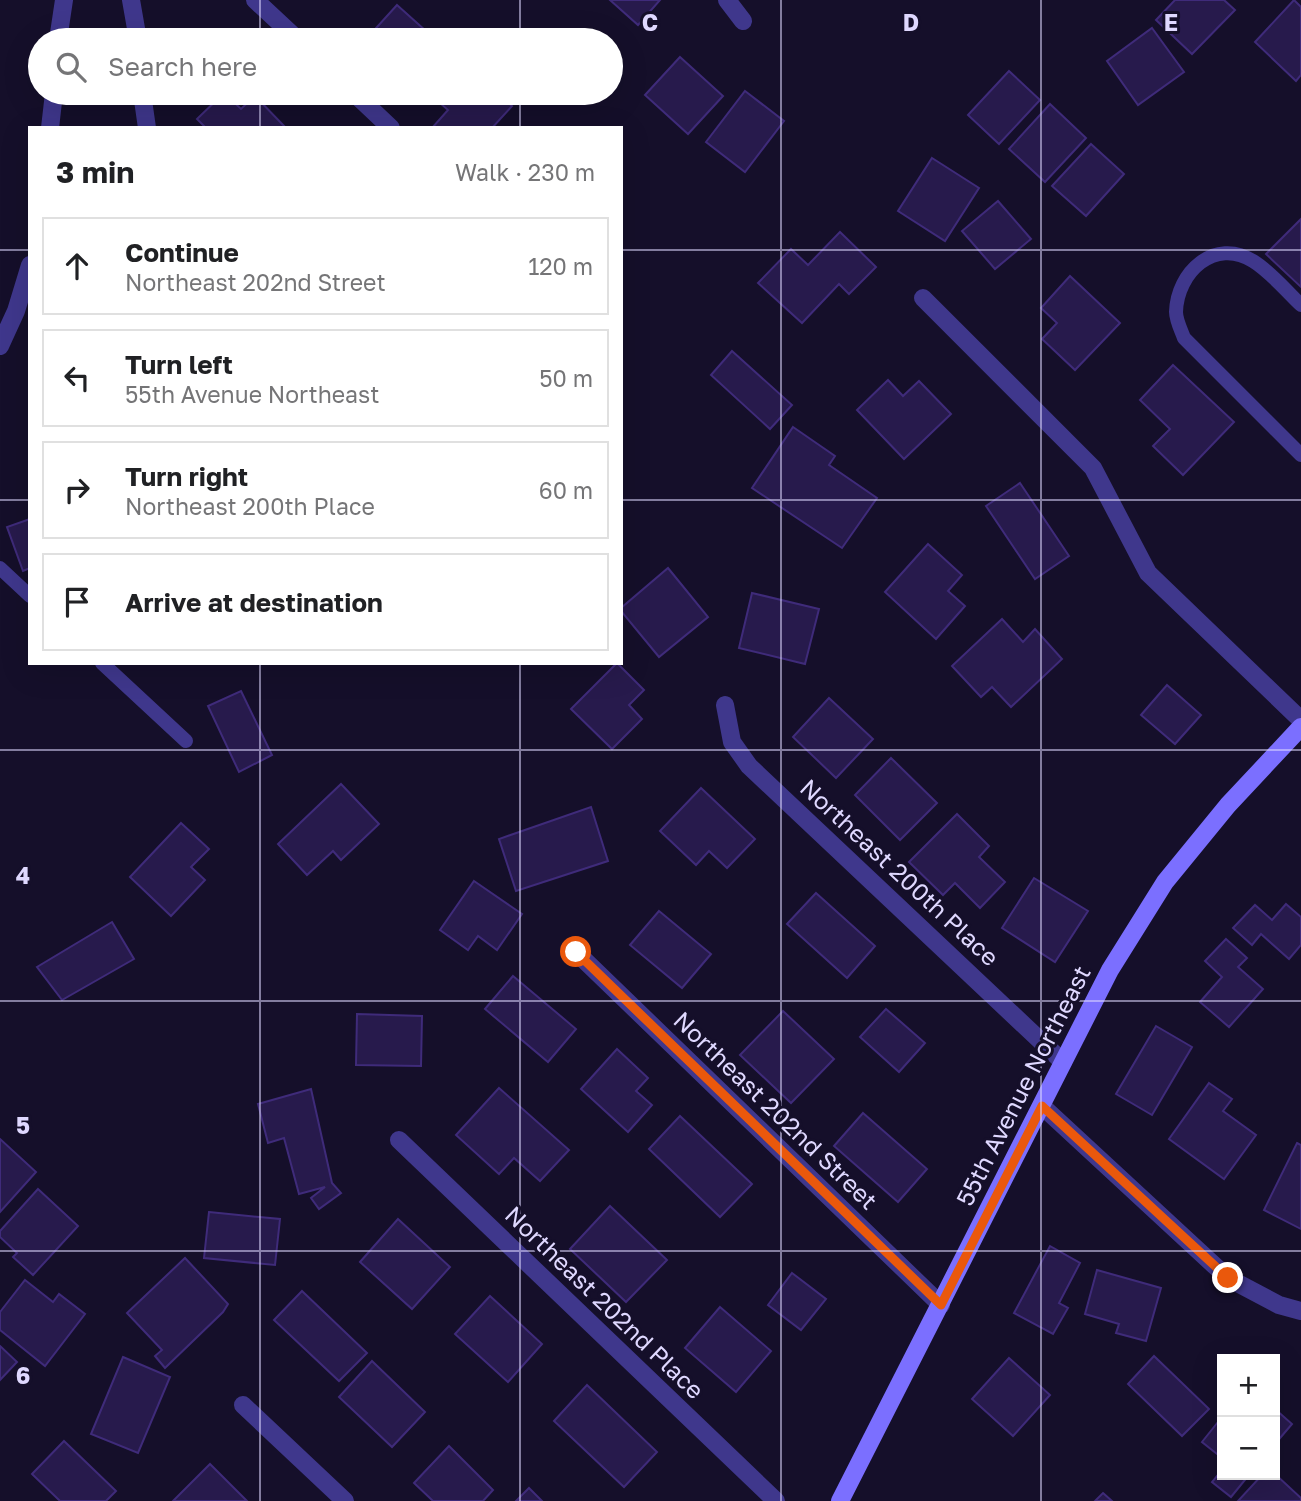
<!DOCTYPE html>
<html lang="en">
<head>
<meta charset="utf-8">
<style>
  body { margin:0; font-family:"Golos Text",sans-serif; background:#f2f2f2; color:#202124 }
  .controls { position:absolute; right:21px; bottom:21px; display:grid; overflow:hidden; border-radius:0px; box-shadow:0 7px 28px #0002 }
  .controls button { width:63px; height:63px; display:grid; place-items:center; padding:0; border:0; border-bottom:2px solid #e0e0e0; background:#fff; color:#202124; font:35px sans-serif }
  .stop { position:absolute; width:21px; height:21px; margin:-16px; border:5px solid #ea580c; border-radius:50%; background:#fff }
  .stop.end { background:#ea580c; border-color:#fff; box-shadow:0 2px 7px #0008 }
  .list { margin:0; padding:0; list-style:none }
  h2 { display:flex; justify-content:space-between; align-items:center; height:91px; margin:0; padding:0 28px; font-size:30px }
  h2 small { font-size:23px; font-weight:400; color:#757577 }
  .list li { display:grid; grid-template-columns:46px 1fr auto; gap:21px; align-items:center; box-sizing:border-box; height:98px; margin:0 14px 14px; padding:0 14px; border:2px solid #e0e0e0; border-radius:0px }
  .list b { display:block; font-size:26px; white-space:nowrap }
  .list p { margin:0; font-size:23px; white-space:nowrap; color:#757577 }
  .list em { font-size:23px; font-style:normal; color:#757577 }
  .icon { flex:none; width:38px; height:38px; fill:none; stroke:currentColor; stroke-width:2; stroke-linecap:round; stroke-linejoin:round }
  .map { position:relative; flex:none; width:1301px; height:1501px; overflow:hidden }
  .search { position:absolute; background:#fff; box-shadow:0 7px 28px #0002; left:28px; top:28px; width:595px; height:77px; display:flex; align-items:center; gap:18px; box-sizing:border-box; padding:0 24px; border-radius:38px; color:#757577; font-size:26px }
  .panel { position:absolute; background:#fff; box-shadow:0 7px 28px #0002; left:28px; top:126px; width:595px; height:539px; border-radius:0px }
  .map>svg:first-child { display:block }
</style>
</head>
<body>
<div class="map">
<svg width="1301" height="1501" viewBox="0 0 1301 1501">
  <rect width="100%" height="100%" fill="#150f2a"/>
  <g fill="#271a4c" stroke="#3f2b7a" stroke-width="2">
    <polygon points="610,0 660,0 638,25"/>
    <polygon points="1175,0 1224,0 1235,10 1192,54 1156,20"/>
    <polygon points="1294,0 1301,7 1301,75 1296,81 1255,42"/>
    <polygon points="397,5 436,40 370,40 367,38"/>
    <polygon points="1152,28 1184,72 1138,105 1107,61"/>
    <polygon points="680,57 723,96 688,134 645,95"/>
    <polygon points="1009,71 1040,100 999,144 968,115"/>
    <polygon points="745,91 784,121 745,172 706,142"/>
    <polygon points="224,93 241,109 255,96 286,128 206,128 197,119"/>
    <polygon points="433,93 497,93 512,106 492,128 432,128 448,110 431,95"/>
    <polygon points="1050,104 1086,138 1045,182 1009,149"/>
    <polygon points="1091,144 1124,174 1086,216 1052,186"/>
    <polygon points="932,158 979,188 945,241 898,211"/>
    <polygon points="998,201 1031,239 995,269 962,231"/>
    <polygon points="1301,219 1301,287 1266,254"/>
    <polygon points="840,232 876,267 849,294 839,284 802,323 758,283 791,249 808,265"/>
    <polygon points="1070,276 1120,323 1075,370 1042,339 1057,323 1041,308"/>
    <polygon points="732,351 792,405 770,429 711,375"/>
    <polygon points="1173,365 1234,422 1183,475 1153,446 1170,429 1140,400"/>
    <polygon points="888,380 903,396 919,381 951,414 904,459 857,410"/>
    <polygon points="793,427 835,456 829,465 877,498 842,548 752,488"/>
    <polygon points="1020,483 1069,556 1035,579 986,506"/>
    <polygon points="30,519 30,568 23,571 7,527"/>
    <polygon points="928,544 962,575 948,591 965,606 936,639 885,592"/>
    <polygon points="668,568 708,617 659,657 621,611 621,608"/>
    <polygon points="752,593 819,609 805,664 739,648"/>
    <polygon points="1002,619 1023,642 1035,629 1062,659 1011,707 992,687 981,697 952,666"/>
    <polygon points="617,663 644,690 629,705 642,719 612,749 571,709"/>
    <polygon points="1167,685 1201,715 1175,744 1141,715"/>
    <polygon points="241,691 272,755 239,772 208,706"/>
    <polygon points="829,698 873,739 836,778 793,737"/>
    <polygon points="891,758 937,803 900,840 855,795"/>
    <polygon points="341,784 379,824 341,860 333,851 307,875 278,844"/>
    <polygon points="701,788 755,839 727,868 709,851 696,865 660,831"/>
    <polygon points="591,807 608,861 516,891 499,839"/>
    <polygon points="957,814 989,846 979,857 1005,882 980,908 955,883 943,895 909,862"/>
    <polygon points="181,823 209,849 191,867 205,880 171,916 130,877"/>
    <polygon points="1034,878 1088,911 1055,962 1002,928"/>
    <polygon points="474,881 522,914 497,950 478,936 468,950 440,930"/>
    <polygon points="816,893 875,946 847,978 787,924"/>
    <polygon points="1286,904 1301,917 1301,945 1289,959 1261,934 1252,945 1233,928 1255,905 1272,920"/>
    <polygon points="659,911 711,954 682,988 630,945"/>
    <polygon points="112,922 134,959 62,1000 37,967"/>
    <polygon points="1226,939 1247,958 1238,967 1263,989 1229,1027 1200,1002 1222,977 1205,961"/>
    <polygon points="513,976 576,1029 548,1062 485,1009"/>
    <polygon points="886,1009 925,1043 899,1072 860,1037"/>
    <polygon points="783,1011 834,1059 791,1103 740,1055"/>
    <polygon points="357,1014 422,1016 421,1066 356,1065"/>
    <polygon points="1156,1026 1192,1047 1152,1115 1116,1094"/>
    <polygon points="617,1049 648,1078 636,1091 652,1105 628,1132 581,1089"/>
    <polygon points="1209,1083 1232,1099 1223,1111 1256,1135 1224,1179 1169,1139"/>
    <polygon points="499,1088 569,1150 540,1181 514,1158 499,1174 456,1135"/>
    <polygon points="311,1089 332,1183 341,1193 319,1209 311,1198 325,1187 299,1194 284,1138 268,1143 258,1104"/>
    <polygon points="863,1113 927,1169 898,1202 834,1146"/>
    <polygon points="680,1116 752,1184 720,1217 649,1149"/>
    <polygon points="0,1139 36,1172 0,1212"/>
    <polygon points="1297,1143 1301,1145 1301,1229 1264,1210"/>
    <polygon points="38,1189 78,1226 33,1275 13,1257 17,1253 0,1237 0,1231"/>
    <polygon points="610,1206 667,1260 626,1302 570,1249"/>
    <polygon points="209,1212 280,1219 275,1265 204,1258"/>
    <polygon points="398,1219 450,1267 412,1309 360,1262"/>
    <polygon points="1050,1246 1080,1263 1059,1303 1068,1308 1053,1334 1014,1313"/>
    <polygon points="185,1258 228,1304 223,1312 165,1368 155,1356 162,1350 127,1313"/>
    <polygon points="1097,1270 1161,1288 1146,1341 1116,1333 1119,1324 1085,1314"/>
    <polygon points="792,1273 826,1299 801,1330 768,1305"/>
    <polygon points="25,1280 53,1302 59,1294 85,1314 45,1366 0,1330 0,1312"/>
    <polygon points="302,1291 367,1353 339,1381 274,1320"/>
    <polygon points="490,1296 542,1344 508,1382 455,1334"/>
    <polygon points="720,1307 771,1351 736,1392 685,1348"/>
    <polygon points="0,1346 17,1362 0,1380"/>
    <polygon points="1154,1356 1209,1409 1182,1436 1128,1384"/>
    <polygon points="123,1357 170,1377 138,1453 91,1434"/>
    <polygon points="1009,1358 1050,1395 1013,1436 972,1399"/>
    <polygon points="372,1361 425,1412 392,1447 339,1397"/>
    <polygon points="587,1385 657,1452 624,1487 554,1421"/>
    <polygon points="1275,1409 1292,1424 1275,1444"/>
    <polygon points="1222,1417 1222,1458 1202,1442"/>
    <polygon points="64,1441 116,1491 106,1501 60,1501 32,1474"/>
    <polygon points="449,1446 493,1490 483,1501 433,1501 414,1483"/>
    <polygon points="210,1464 247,1501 173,1501"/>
    <polygon points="1222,1470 1222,1475 1249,1475 1231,1497 1212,1482"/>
    <polygon points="1275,1474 1301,1498 1301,1501 1238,1501 1262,1475"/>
    <polygon points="529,1488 542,1501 516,1501"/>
    <polygon points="1103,1493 1112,1501 1095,1501"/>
  </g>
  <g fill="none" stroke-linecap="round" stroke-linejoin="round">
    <g stroke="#3f378c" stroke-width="14">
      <path d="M1301 305C1286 291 1271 272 1253 261 1215 237 1177 272 1176 312 1176 320 1181 330 1184 338L1301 455"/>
      <polyline points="0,568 30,596"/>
      <polyline points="102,663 186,741"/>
    </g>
    <g stroke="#3f378c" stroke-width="18">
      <polyline points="131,0 138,40"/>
      <polyline points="255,0 298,40"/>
      <polyline points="727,0 743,21"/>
      <polyline points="58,40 64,0"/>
      <polyline points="142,93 147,128"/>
      <polyline points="354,93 391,128"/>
      <polyline points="50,128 54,93"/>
      <polyline points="923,298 1093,468 1148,573 1301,720"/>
      <polyline points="0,346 16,311 30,265"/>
      <polyline points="725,705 732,742 749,766 1063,1062"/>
      <polyline points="576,952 941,1305"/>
      <polyline points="1042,1106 1228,1278 1279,1305 1301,1311"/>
      <polyline points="399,1140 776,1501"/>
      <polyline points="243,1405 345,1501"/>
    </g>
    <polyline stroke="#7b6fff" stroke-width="18" points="840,1501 1110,970 1165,882 1228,805 1301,727"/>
  </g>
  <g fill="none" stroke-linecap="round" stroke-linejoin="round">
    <polyline stroke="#ea580c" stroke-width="9" points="576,952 941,1305 1042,1106 1228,1278"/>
  </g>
  <path fill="none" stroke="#dfd8ff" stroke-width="2" stroke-opacity="0.55" d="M260 0V40M520 0V40M781 0V1501M1041 0V1501M260 93V128M520 93V128M0 250H30M621 250H1301M0 500H30M621 500H1301M260 663V1501M520 663V1501M0 750H1301M0 1001H1301M0 1251H1301"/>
  <g text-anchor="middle" stroke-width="6" stroke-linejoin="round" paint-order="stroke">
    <g font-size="24" fill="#dfd8ff" stroke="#150f2a">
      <text transform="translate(899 873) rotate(43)" y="8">Northeast 200th Place</text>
      <text transform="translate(1024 1086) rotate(-63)" y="8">55th Avenue Northeast</text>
      <text transform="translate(775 1111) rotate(44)" y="8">Northeast 202nd Street</text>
      <text transform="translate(604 1303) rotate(44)" y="8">Northeast 202nd Place</text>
    </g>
  </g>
  <g font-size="23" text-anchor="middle" font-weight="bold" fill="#dfd8ff" stroke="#150f2a" stroke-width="6" stroke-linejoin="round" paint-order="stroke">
    <text x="650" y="31">C</text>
    <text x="911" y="31">D</text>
    <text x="1171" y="31">E</text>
    <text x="23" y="884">4</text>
    <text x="23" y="1134">5</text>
    <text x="23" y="1384">6</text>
  </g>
</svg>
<div class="controls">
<button>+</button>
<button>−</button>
</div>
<div class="stop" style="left:576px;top:952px"></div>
<div class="stop end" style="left:1228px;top:1278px"></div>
<div class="search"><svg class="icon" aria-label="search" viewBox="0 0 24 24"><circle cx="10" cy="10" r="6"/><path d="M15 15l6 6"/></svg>Search here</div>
<section class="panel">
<h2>3 min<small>Walk · 230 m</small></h2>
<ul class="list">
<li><svg class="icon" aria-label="ahead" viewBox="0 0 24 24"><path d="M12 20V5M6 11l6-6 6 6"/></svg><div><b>Continue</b><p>Northeast 202nd Street</p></div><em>120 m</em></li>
<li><svg class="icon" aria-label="left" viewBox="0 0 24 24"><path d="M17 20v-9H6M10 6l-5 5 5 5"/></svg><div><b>Turn left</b><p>55th Avenue Northeast</p></div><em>50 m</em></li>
<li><svg class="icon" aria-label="right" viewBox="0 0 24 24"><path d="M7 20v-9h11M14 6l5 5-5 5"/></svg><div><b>Turn right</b><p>Northeast 200th Place</p></div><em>60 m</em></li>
<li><svg class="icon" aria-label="arrive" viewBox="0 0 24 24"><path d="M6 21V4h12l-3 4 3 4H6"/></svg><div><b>Arrive at destination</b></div></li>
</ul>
</section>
</div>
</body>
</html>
